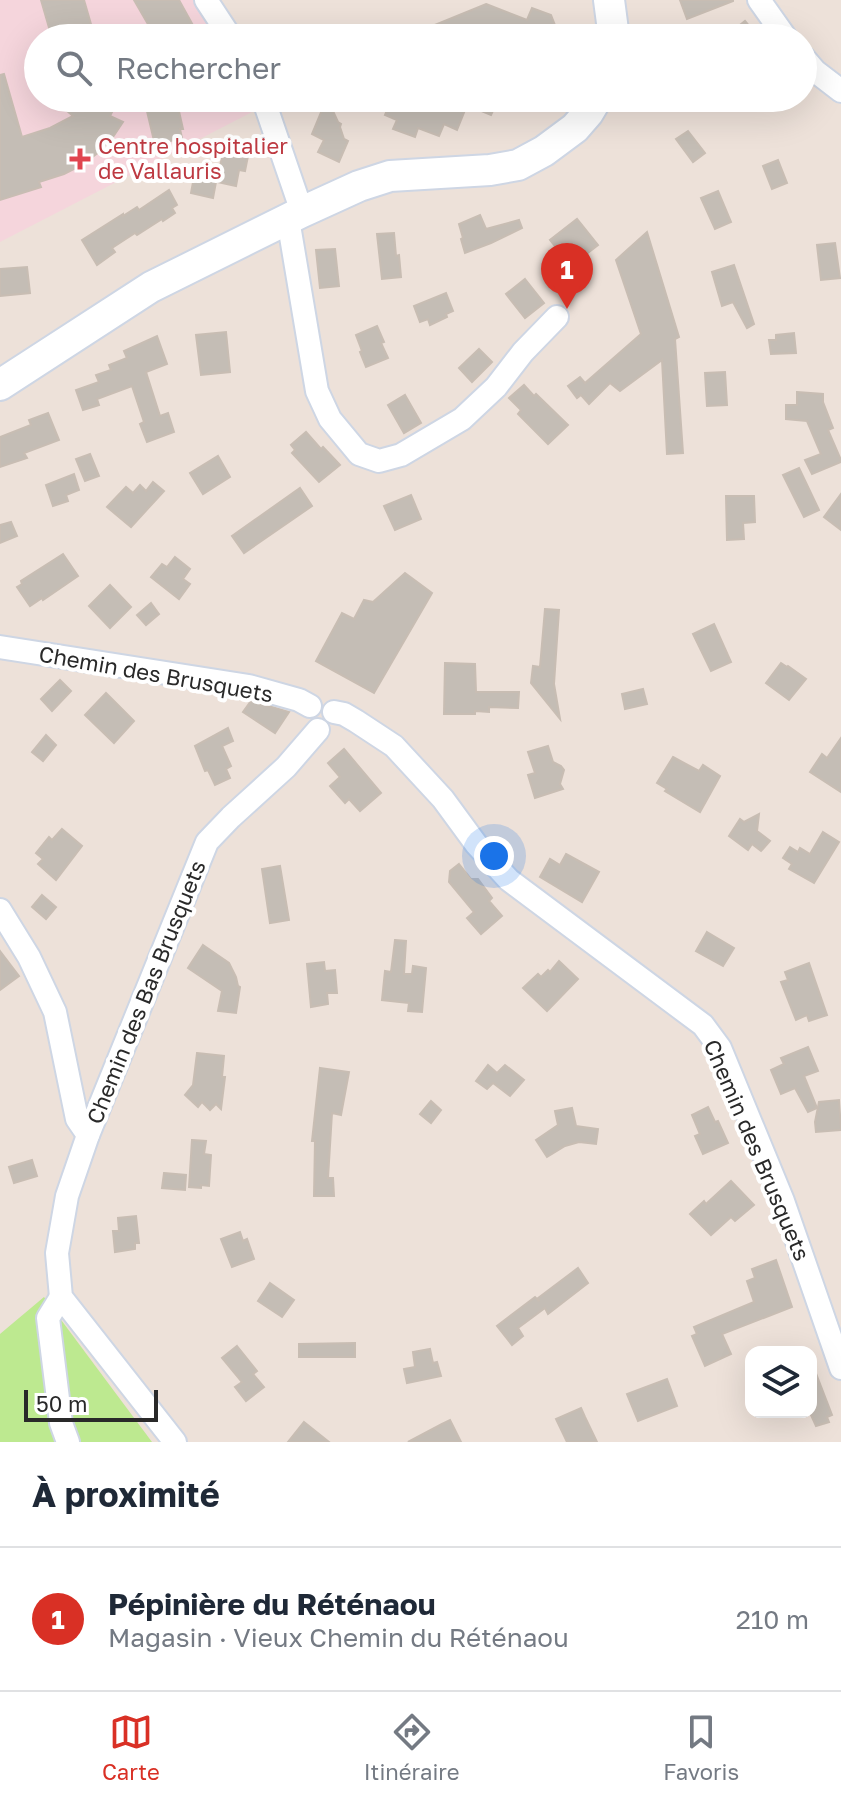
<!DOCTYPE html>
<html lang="fr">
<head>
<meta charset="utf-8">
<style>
  body { margin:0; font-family:"Golos Text",sans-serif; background:#f6f6f7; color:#1f2937 }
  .controls { position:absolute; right:24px; bottom:24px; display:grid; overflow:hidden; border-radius:16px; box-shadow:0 8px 32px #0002 }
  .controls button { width:72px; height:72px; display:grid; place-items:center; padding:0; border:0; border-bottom:2px solid #e0e1e3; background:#fff; color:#1f2937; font:40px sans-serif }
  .scale { position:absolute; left:24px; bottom:20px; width:134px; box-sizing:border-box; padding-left:8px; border:4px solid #292929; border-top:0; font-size:22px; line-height:28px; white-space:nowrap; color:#292929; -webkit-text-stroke:6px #fff; paint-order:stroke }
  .you { position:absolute; left:494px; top:856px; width:28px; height:28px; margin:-20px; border:6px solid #fff; border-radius:50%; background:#1a73e8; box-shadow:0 0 0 12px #1a73e833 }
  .badge { display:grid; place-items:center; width:52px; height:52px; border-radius:50%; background:#d93025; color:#fff; font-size:26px; font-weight:700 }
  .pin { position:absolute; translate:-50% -66px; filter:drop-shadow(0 2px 4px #0008) }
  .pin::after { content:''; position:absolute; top:42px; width:28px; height:24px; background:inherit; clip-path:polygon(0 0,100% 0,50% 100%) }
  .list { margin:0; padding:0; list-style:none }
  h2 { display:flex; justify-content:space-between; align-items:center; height:104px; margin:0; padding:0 32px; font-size:34px }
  h2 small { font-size:26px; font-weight:400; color:#747a83 }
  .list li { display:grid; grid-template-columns:52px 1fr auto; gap:24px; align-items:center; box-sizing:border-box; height:144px; padding:0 32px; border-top:2px solid #e0e1e3 }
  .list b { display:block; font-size:30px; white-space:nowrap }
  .list p { margin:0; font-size:26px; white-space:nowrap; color:#747a83 }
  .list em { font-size:26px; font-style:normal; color:#747a83 }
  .icon { flex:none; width:44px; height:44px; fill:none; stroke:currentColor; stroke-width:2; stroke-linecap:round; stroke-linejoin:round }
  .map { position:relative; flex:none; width:841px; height:1442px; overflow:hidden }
  .search { position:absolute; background:#fff; box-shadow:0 8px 32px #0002; left:24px; right:24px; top:24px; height:88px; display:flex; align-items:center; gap:20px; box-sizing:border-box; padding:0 28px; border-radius:44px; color:#747a83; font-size:30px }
  .sheet { height:248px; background:#fff }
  nav { display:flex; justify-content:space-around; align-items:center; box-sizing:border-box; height:112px; border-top:2px solid #e0e1e3; background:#fff; font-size:22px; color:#747a83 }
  nav a { display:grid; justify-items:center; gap:4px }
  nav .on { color:#d93025 }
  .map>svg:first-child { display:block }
</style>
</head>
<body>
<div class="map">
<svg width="841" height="1442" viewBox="0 0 841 1442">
  <rect width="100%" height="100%" fill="#ede1d9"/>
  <polygon fill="#f5d5dc" points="0,0 196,0 220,38 38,38 38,98 252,98 256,110 0,242"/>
  <polygon fill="#bde990" points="44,1297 152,1442 0,1442 0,1334"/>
  <g fill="#c4bdb5" stroke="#c8bdb3" stroke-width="2">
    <polygon points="41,0 84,0 95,38 52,38"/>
    <polygon points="134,0 179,0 200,38 156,38"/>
    <polygon points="680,0 733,0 733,1 687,19"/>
    <polygon points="486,4 527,20 532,8 551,15 560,38 403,38"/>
    <polygon points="745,21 759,38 724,38"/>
    <polygon points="4,74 22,137 50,128 73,116 66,110 74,98 119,98 110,116 123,122 113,137 99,152 82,165 64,174 39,182 41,187 0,200 0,75"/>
    <polygon points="157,98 176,98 183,129 180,129 182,138 155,145 146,107 158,104"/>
    <polygon points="327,98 338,122 341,124 340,127 344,139 348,141 339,162 318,152 324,140 312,134"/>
    <polygon points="392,98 411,98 413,101 432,107 446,101 465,110 457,130 444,124 439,136 418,128 415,137 393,129 397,120 385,115"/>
    <polygon points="450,98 499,98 491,115"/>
    <polygon points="688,131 705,153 693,162 676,139"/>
    <polygon points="224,150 248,156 245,171 239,170 236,186 213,181 216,182 213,198 191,193 194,177 211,181 214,165 220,166"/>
    <polygon points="778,160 787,183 772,189 763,166"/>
    <polygon points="169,190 177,205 172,208 175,213 163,221 162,219 137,235 135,233 112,248 115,252 97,265 82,240 123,214 123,216 137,207 139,210"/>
    <polygon points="718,191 731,222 715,229 701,198"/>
    <polygon points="480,215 486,229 519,220 522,228 491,243 465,253 461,239 463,238 459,224"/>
    <polygon points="577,219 598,245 571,266 550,240"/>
    <polygon points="647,232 679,337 675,339 683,453 667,454 662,360 620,391 610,383 589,404 581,395 577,398 568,386 580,377 585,383 641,334 616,260"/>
    <polygon points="394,233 396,256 399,255 401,277 382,279 377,234"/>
    <polygon points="835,243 840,278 821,280 817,245"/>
    <polygon points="335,249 339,286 320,288 316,250"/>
    <polygon points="734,265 754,324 747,328 733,302 722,306 712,272"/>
    <polygon points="27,267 30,293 0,296 0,269"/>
    <polygon points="525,279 544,303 525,318 506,294"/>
    <polygon points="446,293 453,311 446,314 447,317 430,325 428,319 420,322 414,306"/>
    <polygon points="377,326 384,342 381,343 388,358 366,367 360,352 362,351 356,335"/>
    <polygon points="226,332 230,372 201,375 196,335"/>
    <polygon points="794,333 796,353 771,354 769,340 776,340 776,335"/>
    <polygon points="157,336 167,364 146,372 160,416 168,413 174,432 147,442 140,424 144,422 132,386 97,399 99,405 83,410 76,390 99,382 96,375 111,370 109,365 127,358 124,351"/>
    <polygon points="479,349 492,362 472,382 459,368"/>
    <polygon points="725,372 727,405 707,406 705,373"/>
    <polygon points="524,385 534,396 536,394 568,425 548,444 518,414 521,410 509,398"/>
    <polygon points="797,392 823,394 823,402 833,428 828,430 841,460 841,462 812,474 805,460 821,454 807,421 786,419 786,405 797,405"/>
    <polygon points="405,395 421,423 404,433 388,405"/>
    <polygon points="48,413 59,440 24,453 27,458 0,467 0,437 31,425 29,420"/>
    <polygon points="306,432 321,449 323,447 340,465 319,482 292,453 295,450 291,445"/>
    <polygon points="90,454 99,476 85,481 76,459"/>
    <polygon points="218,456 230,477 203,494 190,473"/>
    <polygon points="799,468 819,510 804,517 783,475"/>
    <polygon points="74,474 79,490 66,495 68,501 53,506 46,485"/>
    <polygon points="153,482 164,491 131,527 107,507 126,487 133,493 140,485 146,491"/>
    <polygon points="300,488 312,506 244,553 232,536"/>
    <polygon points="841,494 841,530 824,517"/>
    <polygon points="411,495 421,519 395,530 384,506"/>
    <polygon points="726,496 754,496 755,522 743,523 744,539 727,540"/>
    <polygon points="11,522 17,536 0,543 0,525"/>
    <polygon points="63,554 78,576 43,600 42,598 30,606 17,587 22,584 21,581"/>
    <polygon points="175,557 190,569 183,579 190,584 179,599 151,577 162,564 167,567"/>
    <polygon points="405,573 432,593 374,693 316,661 342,613 354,619 364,600 373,602"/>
    <polygon points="110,585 131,607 110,628 89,606"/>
    <polygon points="151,603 159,614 146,625 137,615"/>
    <polygon points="545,609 559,610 554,684 560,719 531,683 533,666 540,667"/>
    <polygon points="714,624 731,662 711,671 693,634"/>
    <polygon points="445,663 475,664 476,692 519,692 518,708 489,707 489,712 475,711 475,714 444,714"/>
    <polygon points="781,663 787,667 788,666 806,679 789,700 766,683"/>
    <polygon points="60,680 71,691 52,711 41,699"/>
    <polygon points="643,689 647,704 625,709 622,694"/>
    <polygon points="106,693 134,721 114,743 85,715"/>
    <polygon points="251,701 289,712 275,733 243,712"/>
    <polygon points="228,728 233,741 222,746 231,766 226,769 230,778 215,785 208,770 205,771 195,746"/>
    <polygon points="46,735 56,745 43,761 32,752"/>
    <polygon points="841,738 841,792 810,772 822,754 827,758"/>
    <polygon points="548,746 553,762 561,766 564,770 560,784 563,789 535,798 528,775 535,773 528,752"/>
    <polygon points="344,749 381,793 360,811 349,799 345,803 330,786 340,777 328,763"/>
    <polygon points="673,757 699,771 703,765 720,776 700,812 665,791 667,789 657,783"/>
    <polygon points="759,814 757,831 770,841 761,851 752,844 748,850 729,836 740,819 744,822"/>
    <polygon points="62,829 82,846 56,880 38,864 43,859 36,853 49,837 52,840"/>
    <polygon points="823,832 839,842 814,883 789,869 792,864 783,858 790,847 798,852 800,848 810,854"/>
    <polygon points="566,854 599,872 582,902 540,877 550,859 560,865"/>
    <polygon points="459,864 471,879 478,879 492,898 489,901 502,916 481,934 467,918 474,912 449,882 450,871"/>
    <polygon points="280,866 289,920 270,923 262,869"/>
    <polygon points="42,895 56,907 46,919 32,907"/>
    <polygon points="707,932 734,948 723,966 696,951"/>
    <polygon points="395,940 406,941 404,974 412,974 413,966 426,968 422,1012 408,1011 409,1003 382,1000 385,971 391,972"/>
    <polygon points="203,945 229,963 236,977 238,986 240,987 236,1013 218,1011 222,991 188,968"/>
    <polygon points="0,951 19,976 0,990"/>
    <polygon points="559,961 578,979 547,1011 523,988 538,974 541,977 548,970 550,972"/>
    <polygon points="324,962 325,971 335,970 337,993 327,993 328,1004 311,1007 307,964"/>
    <polygon points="809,963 827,1015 809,1021 807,1015 796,1020 781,982 788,980 785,972"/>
    <polygon points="808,1047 818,1071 804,1076 817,1108 808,1112 795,1088 781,1094 771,1070 784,1064 781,1058"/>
    <polygon points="197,1053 224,1056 222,1077 225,1077 221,1109 216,1104 210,1110 202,1102 198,1107 185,1095 193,1085"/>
    <polygon points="488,1065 497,1073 505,1065 524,1080 510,1096 493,1083 487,1089 476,1081"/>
    <polygon points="320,1068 349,1072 341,1115 332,1113 328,1178 333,1178 334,1196 314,1196 315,1141 312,1141"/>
    <polygon points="839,1100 841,1130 816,1132 815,1122 819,1102"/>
    <polygon points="431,1101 441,1110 431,1123 420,1114"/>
    <polygon points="708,1107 715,1122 718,1121 728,1143 703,1154 695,1136 700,1134 692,1115"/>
    <polygon points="572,1108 576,1126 598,1129 596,1144 579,1142 565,1146 547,1157 536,1140 558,1125 555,1111"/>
    <polygon points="192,1140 206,1141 204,1154 211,1155 209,1186 201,1185 201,1188 189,1187"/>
    <polygon points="32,1160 37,1176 14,1183 9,1167"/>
    <polygon points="164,1173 186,1175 185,1190 162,1188"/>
    <polygon points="731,1181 754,1205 735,1221 731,1217 711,1235 690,1214 704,1201 706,1204"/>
    <polygon points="136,1216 139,1243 135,1243 135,1249 115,1252 113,1231 119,1231 118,1218"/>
    <polygon points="240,1232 243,1241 247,1239 254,1259 232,1267 221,1239"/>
    <polygon points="776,1260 792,1307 722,1334 731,1354 705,1366 692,1336 697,1334 694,1327 754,1302 747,1281 755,1278 752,1269"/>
    <polygon points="578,1268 588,1283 548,1314 545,1308 518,1328 523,1336 512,1345 497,1326 535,1297 539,1301 538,1298"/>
    <polygon points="270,1283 294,1300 282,1317 258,1301"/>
    <polygon points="355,1343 355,1357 299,1357 299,1344"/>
    <polygon points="237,1346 257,1371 253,1374 264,1387 246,1401 235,1387 242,1382 222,1358"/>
    <polygon points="430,1349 433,1363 437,1362 441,1376 407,1383 404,1369 415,1367 413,1352"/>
    <polygon points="812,1363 832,1415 827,1417 829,1422 816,1426 811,1415 811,1364"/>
    <polygon points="667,1379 677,1406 638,1421 627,1394"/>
    <polygon points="581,1408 585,1417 597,1442 567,1442 556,1419"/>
    <polygon points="450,1420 461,1442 408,1442 442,1424"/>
    <polygon points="304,1422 329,1442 288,1442"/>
  </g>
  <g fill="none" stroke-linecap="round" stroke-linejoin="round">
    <g stroke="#ced6e4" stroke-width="26">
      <g id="street">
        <polyline points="206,0 231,38"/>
        <polyline points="759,0 786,38"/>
        <polyline points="803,57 815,71 841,91"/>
        <polyline points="263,98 302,212"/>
        <polyline points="288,219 317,391 330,419 359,454 379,461 401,455 462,419 496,387 523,352 557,317"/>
        <polyline points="0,647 249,686 299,700 310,706"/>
        <polyline points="334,712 344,714 356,721 394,746 443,799 476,844 509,880 703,1025 720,1048 783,1201 841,1368"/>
        <polyline points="0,910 29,957 55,1012 77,1119 88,1135"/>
        <polyline points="61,1297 48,1318 61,1423 68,1442"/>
        <polyline points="175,1442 61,1297 57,1253 67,1196 88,1135 207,842 231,817 286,767 318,730"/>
      </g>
    </g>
    <g stroke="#ced6e4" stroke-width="34">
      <g id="secondary">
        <polyline points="609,0 614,38"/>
        <polyline points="0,385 151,287 302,212 359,186 390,176 490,170 518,165 544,151 575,128 588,113 597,98"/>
      </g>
    </g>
    <use href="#street" stroke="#fff" stroke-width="22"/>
    <use href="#secondary" stroke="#fff" stroke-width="30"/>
  </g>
  <path fill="#e0444e" stroke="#fff" stroke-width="3" d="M76 147h8v8h8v8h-8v8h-8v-8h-8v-8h8z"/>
  <g text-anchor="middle" stroke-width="8" stroke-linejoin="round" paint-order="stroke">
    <g font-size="22" fill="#be3a42" stroke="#fff" text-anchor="start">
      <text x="98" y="154">Centre hospitalier<tspan x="98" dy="25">de Vallauris</tspan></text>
    </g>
    <g font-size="22" fill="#292929" stroke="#fff">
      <text transform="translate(156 674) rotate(10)" y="8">Chemin des Brusquets</text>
      <text transform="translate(146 992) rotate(-68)" y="8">Chemin des Bas Brusquets</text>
      <text transform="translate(757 1150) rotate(67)" y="8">Chemin des Brusquets</text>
    </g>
  </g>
</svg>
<div class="controls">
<button><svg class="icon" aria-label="layers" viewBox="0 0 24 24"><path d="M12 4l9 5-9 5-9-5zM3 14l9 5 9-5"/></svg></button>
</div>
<div class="scale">50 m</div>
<div class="you"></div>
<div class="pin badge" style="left:567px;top:309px">1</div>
<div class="search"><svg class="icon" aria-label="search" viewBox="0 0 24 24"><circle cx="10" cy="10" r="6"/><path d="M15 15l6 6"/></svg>Rechercher</div>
</div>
<section class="sheet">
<h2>À proximité<small></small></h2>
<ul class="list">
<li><span class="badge">1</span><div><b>Pépinière du Réténaou</b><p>Magasin · Vieux Chemin du Réténaou</p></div><em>210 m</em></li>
</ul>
</section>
<nav>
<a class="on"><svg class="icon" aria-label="map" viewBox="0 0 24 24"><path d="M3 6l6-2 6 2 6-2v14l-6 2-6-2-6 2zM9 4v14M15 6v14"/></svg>Carte</a>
<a><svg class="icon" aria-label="directions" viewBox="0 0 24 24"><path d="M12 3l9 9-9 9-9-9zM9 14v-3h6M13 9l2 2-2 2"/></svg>Itinéraire</a>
<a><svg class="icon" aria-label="saved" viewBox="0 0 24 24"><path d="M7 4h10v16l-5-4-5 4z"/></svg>Favoris</a>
</nav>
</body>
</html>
